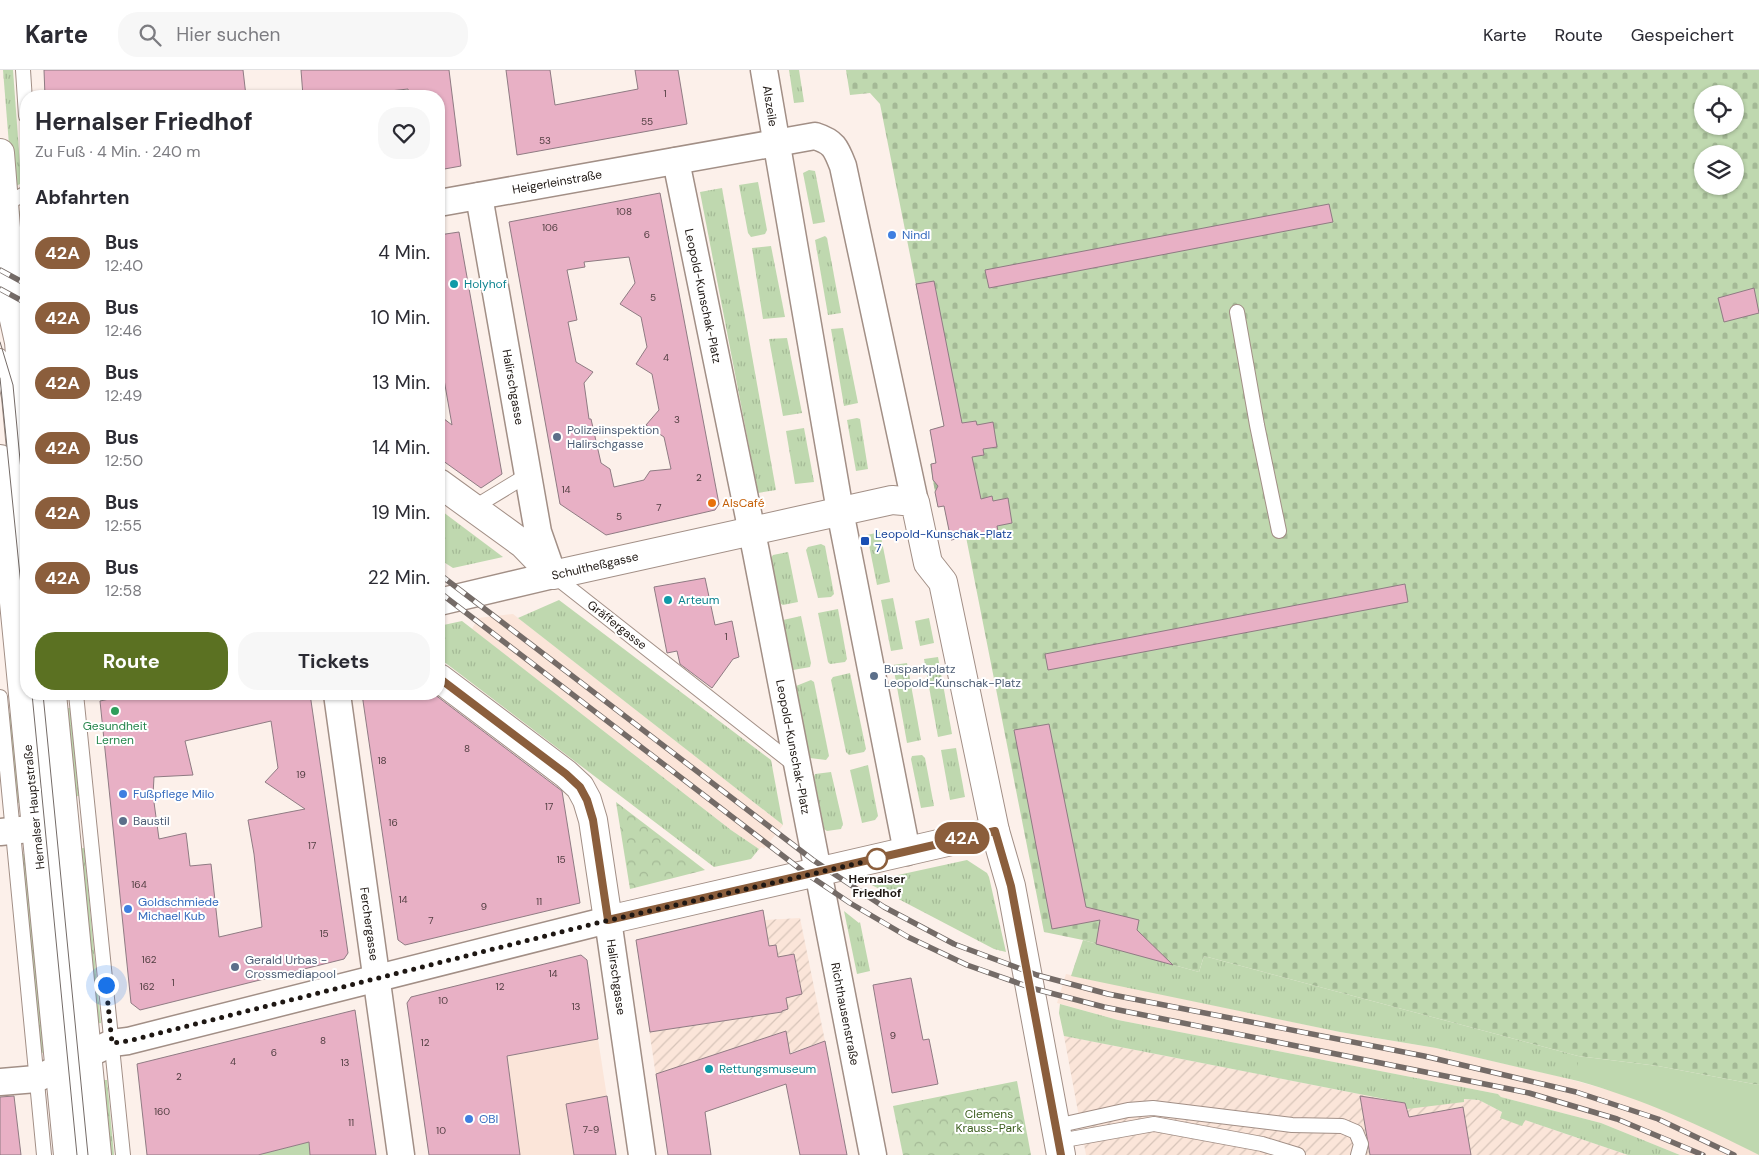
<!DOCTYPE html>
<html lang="de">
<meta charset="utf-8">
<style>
:root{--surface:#fff;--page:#f7f7f7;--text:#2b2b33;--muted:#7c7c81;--line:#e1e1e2;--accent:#5b7122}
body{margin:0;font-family:"DM Sans",sans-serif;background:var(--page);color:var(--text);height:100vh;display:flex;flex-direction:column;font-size:19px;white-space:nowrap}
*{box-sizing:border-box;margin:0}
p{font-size:16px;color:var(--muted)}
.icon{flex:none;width:28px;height:28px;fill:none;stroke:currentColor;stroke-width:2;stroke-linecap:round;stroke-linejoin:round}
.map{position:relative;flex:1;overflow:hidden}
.sheet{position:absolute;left:20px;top:20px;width:425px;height:610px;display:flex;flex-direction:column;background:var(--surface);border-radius:20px;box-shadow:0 1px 4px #0004}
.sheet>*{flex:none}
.badge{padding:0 10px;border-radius:16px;font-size:18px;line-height:32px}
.tools{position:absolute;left:1694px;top:15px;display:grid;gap:10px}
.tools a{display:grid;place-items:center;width:50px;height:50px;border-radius:50%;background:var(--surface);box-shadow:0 1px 4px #0004;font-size:25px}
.you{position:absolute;width:25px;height:25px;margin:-12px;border:4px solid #fff;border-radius:50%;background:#1a73e8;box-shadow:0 0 0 8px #1a73e833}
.map>.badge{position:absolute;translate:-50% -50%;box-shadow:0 0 0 2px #fff}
h2{padding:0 15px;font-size:19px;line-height:45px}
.round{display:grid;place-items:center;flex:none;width:52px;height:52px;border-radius:20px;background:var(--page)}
.headline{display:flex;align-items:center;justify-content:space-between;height:85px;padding:0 15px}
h1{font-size:24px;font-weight:700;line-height:38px}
.button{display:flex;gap:10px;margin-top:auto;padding:10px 15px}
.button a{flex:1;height:58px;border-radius:20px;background:var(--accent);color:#fff;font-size:20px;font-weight:700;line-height:58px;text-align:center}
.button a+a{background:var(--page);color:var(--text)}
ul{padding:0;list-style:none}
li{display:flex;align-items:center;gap:15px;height:65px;padding:0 15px}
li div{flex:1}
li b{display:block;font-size:19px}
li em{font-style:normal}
li .badge{min-width:55px;font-weight:700;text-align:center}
header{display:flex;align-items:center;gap:30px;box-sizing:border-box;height:70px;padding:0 25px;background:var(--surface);border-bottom:1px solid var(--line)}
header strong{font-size:24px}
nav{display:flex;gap:28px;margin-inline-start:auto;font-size:18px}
.search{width:350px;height:45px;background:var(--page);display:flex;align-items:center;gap:12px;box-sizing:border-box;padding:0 18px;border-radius:20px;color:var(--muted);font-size:19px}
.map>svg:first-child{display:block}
.built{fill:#fbe5d9}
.industrial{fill:url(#industrial-furrows)}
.grass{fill:url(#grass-tufts)}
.cemetery{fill:url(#cemetery-stones);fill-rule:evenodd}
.park{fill:url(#park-crowns)}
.garden{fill:#bfd8af}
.building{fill:#e8b0c5;stroke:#8f7b83;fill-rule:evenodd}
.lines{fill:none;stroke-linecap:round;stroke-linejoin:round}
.lane-casing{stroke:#a28f86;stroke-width:16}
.street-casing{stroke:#a28f86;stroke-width:29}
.secondary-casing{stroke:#a28f86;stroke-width:30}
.lane{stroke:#fff;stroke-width:14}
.street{stroke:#fff;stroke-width:26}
.secondary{stroke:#fff;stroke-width:28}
.tram{stroke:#746b67;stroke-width:1}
.rail-casing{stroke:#746b67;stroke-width:5.5}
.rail{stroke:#fff;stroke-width:4;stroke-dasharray:11;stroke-linecap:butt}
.line-casing{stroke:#fff;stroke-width:11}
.line{stroke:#8b5e3c;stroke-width:8}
.walk{stroke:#1e1713;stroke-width:5;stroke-dasharray:0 9}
.shop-dot{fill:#3f7fe0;stroke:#fff;stroke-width:2}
.culture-dot{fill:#0f9aa8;stroke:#fff;stroke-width:2}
.service-dot{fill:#5c6f8a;stroke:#fff;stroke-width:2}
.food-dot{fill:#e8710a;stroke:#fff;stroke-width:2}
.transit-dot{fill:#1a4fb4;stroke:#fff;stroke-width:2}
.leisure-dot{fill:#2e9e5b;stroke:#fff;stroke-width:2}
.stop-dot{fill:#fff;stroke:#8b5e3c;stroke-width:2.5}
.labels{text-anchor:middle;stroke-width:4;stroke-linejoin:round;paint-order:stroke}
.number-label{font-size:10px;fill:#503d40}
.street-label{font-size:12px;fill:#1e1713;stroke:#fff}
.shop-label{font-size:12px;fill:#366cbe;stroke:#fff;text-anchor:start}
.culture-label{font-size:12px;fill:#0d838f;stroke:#fff;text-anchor:start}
.service-label{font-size:12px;fill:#4e5e75;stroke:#fff;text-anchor:start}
.food-label{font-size:12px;fill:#c56008;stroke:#fff;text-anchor:start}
.transit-label{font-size:12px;fill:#164399;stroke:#fff;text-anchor:start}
.leisure-label{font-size:12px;fill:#27864d;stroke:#fff}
.stop-label{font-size:12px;font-weight:bold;fill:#1e1713;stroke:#fff}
.park-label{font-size:12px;fill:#3b5d1d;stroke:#fff}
</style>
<header>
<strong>Karte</strong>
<div class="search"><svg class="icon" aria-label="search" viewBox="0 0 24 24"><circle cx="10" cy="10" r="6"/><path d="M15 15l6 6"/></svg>Hier suchen</div>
<nav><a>Karte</a><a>Route</a><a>Gespeichert</a></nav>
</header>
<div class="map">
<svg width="1759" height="1085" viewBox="0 0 1759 1085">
<defs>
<pattern id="industrial-furrows" width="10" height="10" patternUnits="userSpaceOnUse" patternTransform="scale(1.25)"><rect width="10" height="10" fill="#fbe5d9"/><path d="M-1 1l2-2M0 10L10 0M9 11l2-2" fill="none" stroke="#d7c4b9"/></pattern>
<pattern id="grass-tufts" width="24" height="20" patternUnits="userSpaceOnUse" patternTransform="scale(1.25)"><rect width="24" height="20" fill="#bfd8af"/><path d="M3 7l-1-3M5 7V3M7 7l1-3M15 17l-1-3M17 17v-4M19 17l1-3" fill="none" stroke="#a4b996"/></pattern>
<pattern id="cemetery-stones" width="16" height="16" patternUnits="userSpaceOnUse" patternTransform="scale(1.25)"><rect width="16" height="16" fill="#bfd8af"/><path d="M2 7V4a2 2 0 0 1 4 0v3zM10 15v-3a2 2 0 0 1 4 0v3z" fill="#a4b996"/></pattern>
<pattern id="park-crowns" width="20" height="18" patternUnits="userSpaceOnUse" patternTransform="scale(1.25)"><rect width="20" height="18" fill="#bfd8af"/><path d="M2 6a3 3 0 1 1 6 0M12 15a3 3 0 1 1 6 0" fill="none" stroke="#a4b996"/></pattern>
</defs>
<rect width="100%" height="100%" fill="#fcf0ea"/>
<g class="built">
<polygon points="513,544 783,755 764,779 762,777 759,779 731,760 472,559 478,548"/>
<polygon points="1066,904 1340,962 1436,978 1558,1006 1616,1022 1666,1040 1704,1056 1759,1085 1680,1085 1601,1053 1501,1027 1498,1024 1118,950 1057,933"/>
<polygon points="470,912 483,990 598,969 616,1085 429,1085 407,933 411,927"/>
</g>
<g class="industrial">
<polygon points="763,840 765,850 800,848 825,971 659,1027 636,870"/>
<polygon points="1064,966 1405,1033 1464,1029 1479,1030 1502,1042 1500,1048 1525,1050 1628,1085 1086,1085"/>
</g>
<g class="grass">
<polygon points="3,0 13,0 21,109 20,114 16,116 12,112"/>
<polygon points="789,0 799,0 804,32 794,33"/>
<polygon points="809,100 815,101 825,152 813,154 803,103"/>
<polygon points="758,112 767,160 765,164 751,167 748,163 739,115"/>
<polygon points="722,118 776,420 758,423 700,122"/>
<polygon points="26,133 26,161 15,162 17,144"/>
<polygon points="825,166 827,168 841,243 828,245 815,170"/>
<polygon points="771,176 785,247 763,249 752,178"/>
<polygon points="843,258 858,333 844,336 831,259"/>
<polygon points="787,268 802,343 783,346 769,269"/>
<polygon points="857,348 860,349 868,399 856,401 847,350"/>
<polygon points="804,358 814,412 795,414 786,361"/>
<polygon points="439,439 503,487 453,498 439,489"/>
<polygon points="880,462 890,512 877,515 867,465"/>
<polygon points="821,474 825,476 834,524 831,527 818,528 806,480 808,477"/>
<polygon points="788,482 798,532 783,535 779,533 771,488 773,485"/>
<polygon points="893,528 903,579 891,581 881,530"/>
<polygon points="559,530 771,690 783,755 518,548"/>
<polygon points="838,539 847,589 845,592 830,594 828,592 818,543"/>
<polygon points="801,546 811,593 810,597 793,600 783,550"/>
<polygon points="929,548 934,573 920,576 915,551"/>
<polygon points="462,551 731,760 759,779 751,789 714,797 439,588 439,556"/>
<polygon points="938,587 952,664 938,667 924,589"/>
<polygon points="907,593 921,670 907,673 893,595"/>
<polygon points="850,603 866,679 864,682 849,685 846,682 831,610 833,607"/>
<polygon points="811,610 814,612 829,686 826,690 810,688 796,616"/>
<polygon points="62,638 70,638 79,726 70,727"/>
<polygon points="16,642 26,733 18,733 8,643"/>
<polygon points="956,678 965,727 950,730 941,680"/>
<polygon points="922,685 925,688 934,736 921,738 911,689 912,686"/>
<polygon points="868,695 878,746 875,750 862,753 850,700"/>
<polygon points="831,702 843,754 841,759 827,761 824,759 814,707 815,704"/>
<polygon points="84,778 101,953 92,954 74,779"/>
<polygon points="32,783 51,982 41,983 21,784"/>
<polygon points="967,790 987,803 989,807 1006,882 994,879 866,812"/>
<polygon points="844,841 859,853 860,852 870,901 857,904"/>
<polygon points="1083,870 1199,902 1204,886 1578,986 1578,1011 1436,978 1340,962 1071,906"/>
<polygon points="1060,934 1118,950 1498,1024 1501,1027 1601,1053 1680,1085 1628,1085 1525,1050 1522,1056 1500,1048 1502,1042 1479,1030 1464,1029 1464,1032 1407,1039 1405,1033 1064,966 1059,943"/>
<polygon points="97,1010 107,1010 114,1085 105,1085"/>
</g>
<path class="cemetery" d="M846 0H1759V1015L1658 996 1578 986 1204 886 1199 902 1083 870 1044 862 966 467 951 470 944 436 938 437 937 433 930 394H936L930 360 944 356 880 34 870 23 850 25ZM1702 24H1735V56H1702ZM1702 84H1735V116H1702Z"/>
<g class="park">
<polygon points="616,732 705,800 630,819"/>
<polygon points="1017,1011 1031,1085 903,1085 893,1036"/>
</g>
<g class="garden">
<path d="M1578 986 1658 996 1759 1015V1085C1698 1054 1644 1030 1578 1011Z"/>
<polygon points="309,1072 310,1085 261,1085 261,1084"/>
</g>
<g class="building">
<polygon points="44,0 243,0 246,26 45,26"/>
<polygon points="301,0 449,0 461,96 439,100 439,26 409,26 408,19 344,26 303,26"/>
<polygon points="506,0 550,0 555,35 638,19 635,0 678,0 687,54 517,85"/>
<path d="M660 123 719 434 715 440 606 465 560 434 509 152ZM629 187 635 213 620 234 641 247 647 277 636 294 652 304 659 340 646 355 664 367 671 399 650 401 644 410 614 417 610 399 601 393 591 349H589L584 313 593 302 576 292 568 252 577 250 567 200 585 197 584 192Z"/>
<polygon points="1329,134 1333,152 989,218 985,200"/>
<polygon points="459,162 502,404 481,418 439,388 439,345 452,355 439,281 439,165"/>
<polygon points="934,211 962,353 976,351 977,355 993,352 997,377 983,379 984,385 972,387 981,429 992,426 993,431 1008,428 1012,453 997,456 998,461 951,470 944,436 938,437 935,422 938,416 933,410 931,394 936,393 930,360 944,356 916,214"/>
<polygon points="1754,218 1759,243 1724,252 1718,228"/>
<polygon points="705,508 715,555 732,551 739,587 733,589 712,618 680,594 677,581 667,583 654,517"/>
<polygon points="1405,514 1408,532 1048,600 1045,584"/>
<path d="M132 624H310L348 883 344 889 140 940 131 933 100 631ZM271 651 278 698 265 712 305 739 248 750 254 784 262 857 219 867 211 794 190 796 186 763 159 769 153 725 154 707 193 705 185 671Z"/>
<polygon points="362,624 434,624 562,721 580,833 405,875 398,870"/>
<polygon points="1049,654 1086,837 1139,850 1137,860 1173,895 1096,874 1100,850 1052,859 1014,660"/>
<polygon points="763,840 769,876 776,875 778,887 794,884 802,924 786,928 788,939 782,941 782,942 650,962 636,870"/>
<polygon points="581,885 587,890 598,969 507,986 520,1085 429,1085 407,933 411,927"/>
<polygon points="911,908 923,970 929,969 938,1014 892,1023 873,915"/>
<polygon points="355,940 376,1085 310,1085 309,1072 258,1085 147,1085 137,994"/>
<polygon points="786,961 790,984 825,971 847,1085 800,1085 786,1014 705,1042 711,1085 668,1085 656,1004"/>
<polygon points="14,1026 21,1085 0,1085 0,1027"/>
<polygon points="607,1026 616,1085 574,1085 566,1034"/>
<polygon points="1360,1026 1405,1033 1409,1047 1463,1037 1471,1085 1370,1085"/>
</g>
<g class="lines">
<defs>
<g id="lane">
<polyline points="23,0 26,46"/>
<polyline points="3,132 17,128 26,123"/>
<polyline points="1237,242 1257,355 1279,461"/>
<polyline points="0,286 9,327 26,505"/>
<polyline points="473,438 529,404"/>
<polyline points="553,505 796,696"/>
<polyline points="37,624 83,1085"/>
<polyline points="76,624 123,1085"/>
<polyline points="0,627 44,1085"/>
<polyline points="1056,1056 1128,1040 1153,1038 1292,1055 1342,1056 1356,1062 1361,1074 1358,1085"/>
<polyline points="1059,1071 1154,1054 1262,1074 1298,1085"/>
</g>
<g id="street">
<polyline points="764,0 840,441 907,782"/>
<polyline points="676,91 756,482 873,1085"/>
<path d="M439 133 815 66C834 72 836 78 843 96L915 432"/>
<polyline points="439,532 553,505 538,462 479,126"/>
<polyline points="337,624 401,1085"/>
<polyline points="0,762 59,756"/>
<polyline points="0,1012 36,1009 112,973 128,971 608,850 642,1085"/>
</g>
<g id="secondary">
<polyline points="0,83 13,245 19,272 26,357"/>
<polyline points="0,389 68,1085"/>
<polyline points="439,413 523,474 553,505 892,430 915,432 928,493 943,512 995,761 1011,816 1061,1085"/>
<polyline points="439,608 566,704 580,717 587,730 593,750 608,850 995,761"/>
<polyline points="52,624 97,1085"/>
</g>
</defs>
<use href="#lane" class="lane-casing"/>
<use href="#street" class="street-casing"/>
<use href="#secondary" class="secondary-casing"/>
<use href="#lane" class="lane"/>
<use href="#street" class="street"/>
<use href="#secondary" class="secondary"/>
<g class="tram">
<polyline points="0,272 13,315 26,454"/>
<polyline points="0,308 26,565"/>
<polyline points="32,624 77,1085"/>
<polyline points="43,624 88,1085"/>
</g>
<defs>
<g id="rail">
<polyline points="0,200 26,214"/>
<polyline points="0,219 26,233"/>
<polyline points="439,504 813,790 884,837 954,874 1037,905 1108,924 1424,986 1576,1022 1658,1049 1734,1085"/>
<polyline points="439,522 804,802 850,833 908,867 967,895 1035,919 1104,937 1529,1023 1617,1049 1703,1085"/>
</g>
</defs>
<use href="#rail" class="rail-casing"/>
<use href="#rail" class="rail"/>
</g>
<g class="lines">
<defs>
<polyline id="line" points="439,608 566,704 580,717 587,730 593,750 608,850 995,761 1011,816 1061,1085"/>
</defs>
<use href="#line" class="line-casing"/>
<use href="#line" class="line"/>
<polyline class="walk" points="106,915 112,973 128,971 597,853 877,789"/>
</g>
<g class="shop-dot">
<circle cx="892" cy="165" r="5"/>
<circle cx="123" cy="724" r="5"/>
<circle cx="128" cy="839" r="5"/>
<circle cx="469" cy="1049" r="5"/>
</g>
<g class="culture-dot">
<circle cx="454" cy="214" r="5"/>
<circle cx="668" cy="530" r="5"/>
<circle cx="709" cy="999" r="5"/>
</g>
<g class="service-dot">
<circle cx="557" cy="367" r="5"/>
<circle cx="874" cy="606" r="5"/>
<circle cx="123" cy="751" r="5"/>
<circle cx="235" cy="897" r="5"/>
</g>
<circle class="food-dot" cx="712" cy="433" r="5"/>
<rect class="transit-dot" x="860" y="466" width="10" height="10" rx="2.5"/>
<circle class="leisure-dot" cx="115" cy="641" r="5"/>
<circle class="stop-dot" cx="877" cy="789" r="10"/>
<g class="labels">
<g class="number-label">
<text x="665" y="27">1</text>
<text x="647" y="55">55</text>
<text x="545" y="74">53</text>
<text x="624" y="145">108</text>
<text x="550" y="161">106</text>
<text x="647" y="168">6</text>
<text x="653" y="231">5</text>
<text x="666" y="291">4</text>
<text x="677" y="353">3</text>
<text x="699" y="411">2</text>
<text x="566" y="423">14</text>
<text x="659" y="441">7</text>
<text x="619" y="450">5</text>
<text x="726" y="570">1</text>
<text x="467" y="682">8</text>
<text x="382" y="694">18</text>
<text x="301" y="708">19</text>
<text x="549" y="740">17</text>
<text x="393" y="756">16</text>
<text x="312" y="779">17</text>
<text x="561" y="793">15</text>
<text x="139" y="818">164</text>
<text x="403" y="833">14</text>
<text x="539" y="835">11</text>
<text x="484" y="840">9</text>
<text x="431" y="854">7</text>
<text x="324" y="867">15</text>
<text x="149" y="893">162</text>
<text x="553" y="907">14</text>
<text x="173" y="916">1</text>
<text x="147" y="920">162</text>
<text x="500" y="920">12</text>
<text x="443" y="934">10</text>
<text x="576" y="940">13</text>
<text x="893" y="969">9</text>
<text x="323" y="974">8</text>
<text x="425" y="976">12</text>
<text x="274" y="986">6</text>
<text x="233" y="995">4</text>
<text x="345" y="996">13</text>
<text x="179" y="1010">2</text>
<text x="162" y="1045">160</text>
<text x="351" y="1056">11</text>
<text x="591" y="1063">7-9</text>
<text x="441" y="1064">10</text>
</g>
<g class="street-label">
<text transform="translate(770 36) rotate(81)" y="4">Alszeile</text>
<text transform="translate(557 112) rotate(-10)" y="4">Heigerleinstraße</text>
<text transform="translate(703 226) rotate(78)" y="4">Leopold-Kunschak-Platz</text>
<text transform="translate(513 317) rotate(80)" y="4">Halirschgasse</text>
<text transform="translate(595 496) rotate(-13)" y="4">Schultheßgasse</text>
<text transform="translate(617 555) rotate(38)" y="4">Gräffergasse</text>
<text transform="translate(793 677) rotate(79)" y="4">Leopold-Kunschak-Platz</text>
<text transform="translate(34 737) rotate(-96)" y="4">Hernalser Hauptstraße</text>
<text transform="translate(369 854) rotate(82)" y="4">Ferchergasse</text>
<text transform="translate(616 907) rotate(82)" y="4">Halirschgasse</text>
<text transform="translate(845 944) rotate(79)" y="4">Richthausenstraße</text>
</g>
<g class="shop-label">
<text x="902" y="169">Nindl</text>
<text x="133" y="728">Fußpflege Milo</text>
<text x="138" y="836">Goldschmiede<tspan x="138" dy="14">Michael Kub</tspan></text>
<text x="479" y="1053">OBI</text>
</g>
<g class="culture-label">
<text x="464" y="218">Holyhof</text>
<text x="678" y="534">Arteum</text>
<text x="719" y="1003">Rettungsmuseum</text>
</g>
<g class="service-label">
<text x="567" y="364">Polizeiinspektion<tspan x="567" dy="14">Halirschgasse</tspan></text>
<text x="884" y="603">Busparkplatz<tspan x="884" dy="14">Leopold-Kunschak-Platz</tspan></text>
<text x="133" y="755">Baustil</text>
<text x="245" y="894">Gerald Urbas -<tspan x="245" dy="14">Crossmediapool</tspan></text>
</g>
<g class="food-label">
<text x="722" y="437">AlsCafé</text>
</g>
<g class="transit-label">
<text x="875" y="468">Leopold-Kunschak-Platz<tspan x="875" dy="14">7</tspan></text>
</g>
<g class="leisure-label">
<text x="115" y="660">Gesundheit<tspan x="115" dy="14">Lernen</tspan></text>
</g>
<g class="stop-label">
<text x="877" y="813">Hernalser<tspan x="877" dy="14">Friedhof</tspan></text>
</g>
<g class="park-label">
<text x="989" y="1048">Clemens<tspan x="989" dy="14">Krauss-Park</tspan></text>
</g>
</g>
</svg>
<div class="tools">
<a><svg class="icon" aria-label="locate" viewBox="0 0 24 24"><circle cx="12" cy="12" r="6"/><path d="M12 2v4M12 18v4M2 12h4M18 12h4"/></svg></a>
<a><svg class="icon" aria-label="layers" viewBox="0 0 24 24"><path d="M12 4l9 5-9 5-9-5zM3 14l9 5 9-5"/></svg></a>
</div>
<div class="you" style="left:106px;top:915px"></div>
<b class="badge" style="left:962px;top:768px;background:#8b5e3c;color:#fff">42A</b>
<section class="sheet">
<div class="headline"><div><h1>Hernalser Friedhof</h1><p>Zu Fuß · 4 Min. · 240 m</p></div><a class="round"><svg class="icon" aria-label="heart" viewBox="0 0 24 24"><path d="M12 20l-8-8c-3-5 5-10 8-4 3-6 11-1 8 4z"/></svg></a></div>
<h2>Abfahrten</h2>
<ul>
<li><span class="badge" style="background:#8b5e3c;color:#fff">42A</span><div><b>Bus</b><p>12:40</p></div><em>4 Min.</em></li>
<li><span class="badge" style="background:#8b5e3c;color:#fff">42A</span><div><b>Bus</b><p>12:46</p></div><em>10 Min.</em></li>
<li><span class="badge" style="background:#8b5e3c;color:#fff">42A</span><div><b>Bus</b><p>12:49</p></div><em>13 Min.</em></li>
<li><span class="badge" style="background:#8b5e3c;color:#fff">42A</span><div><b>Bus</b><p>12:50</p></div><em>14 Min.</em></li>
<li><span class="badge" style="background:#8b5e3c;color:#fff">42A</span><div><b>Bus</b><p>12:55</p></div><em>19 Min.</em></li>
<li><span class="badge" style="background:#8b5e3c;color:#fff">42A</span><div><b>Bus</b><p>12:58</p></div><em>22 Min.</em></li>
</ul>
<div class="button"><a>Route</a><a>Tickets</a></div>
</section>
</div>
